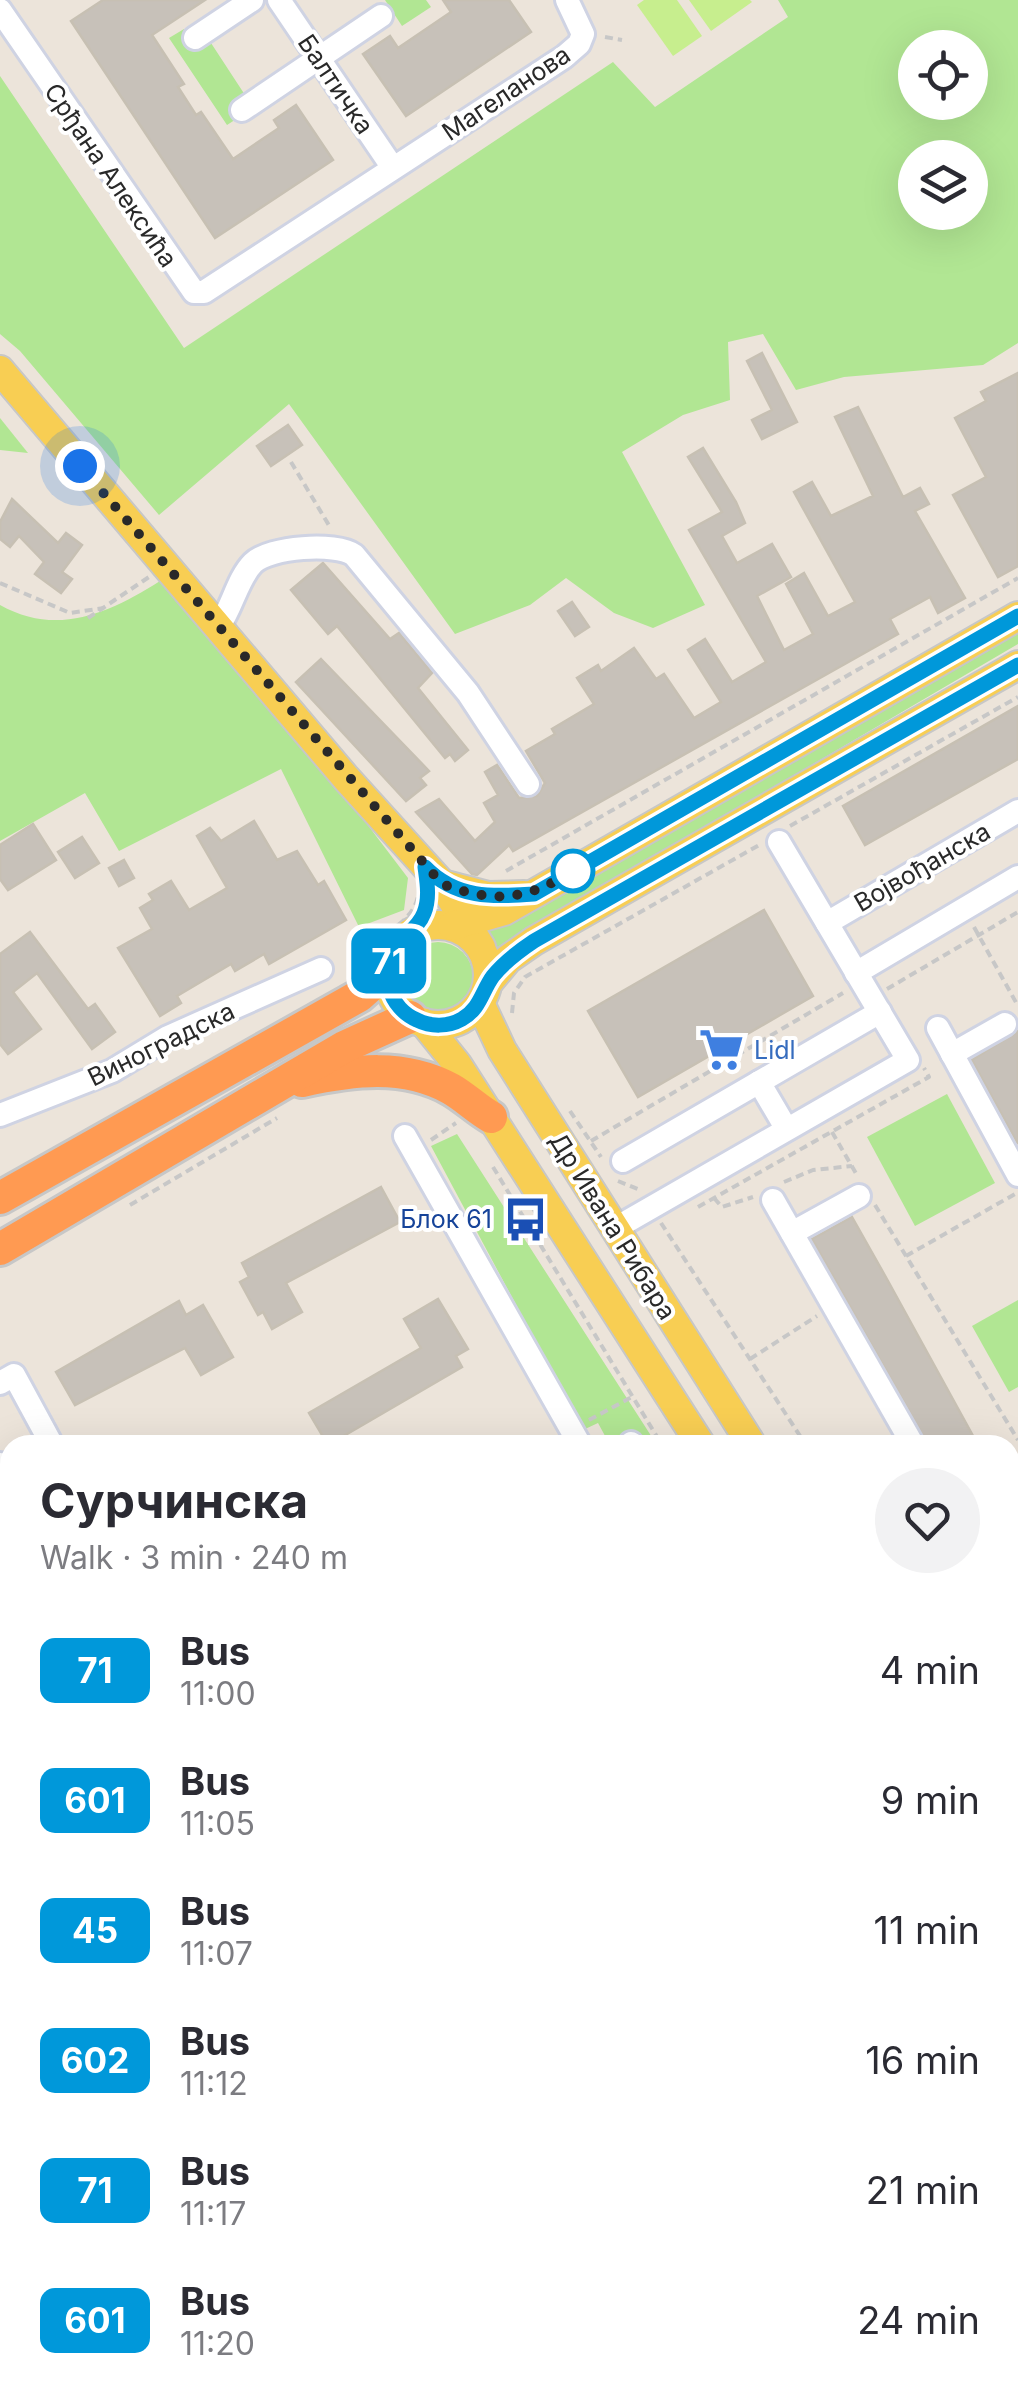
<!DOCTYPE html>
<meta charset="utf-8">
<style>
:root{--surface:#fff;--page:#f2f2f3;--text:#2b2b33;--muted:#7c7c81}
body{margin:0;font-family:Inter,sans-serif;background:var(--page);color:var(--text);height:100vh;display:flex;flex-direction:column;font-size:38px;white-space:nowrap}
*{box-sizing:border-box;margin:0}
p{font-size:32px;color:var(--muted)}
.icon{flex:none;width:55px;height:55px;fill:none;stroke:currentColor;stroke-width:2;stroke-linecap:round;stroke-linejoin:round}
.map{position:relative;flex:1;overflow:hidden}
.details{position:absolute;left:0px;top:1435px;width:1020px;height:972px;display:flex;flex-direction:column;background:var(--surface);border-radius:30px 30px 0 0;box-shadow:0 10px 40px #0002}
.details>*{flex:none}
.badge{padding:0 20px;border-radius:15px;font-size:35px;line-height:65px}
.tools{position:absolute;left:898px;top:30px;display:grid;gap:20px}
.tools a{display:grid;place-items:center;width:90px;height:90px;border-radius:50%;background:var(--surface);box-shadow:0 10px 40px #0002;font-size:50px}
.you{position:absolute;width:50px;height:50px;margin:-25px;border:8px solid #fff;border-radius:50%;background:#1a73e8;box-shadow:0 0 0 15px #1a73e833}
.map>.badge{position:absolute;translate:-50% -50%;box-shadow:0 0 0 5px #fff}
.round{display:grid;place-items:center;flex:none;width:105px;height:105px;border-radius:52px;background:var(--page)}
.overview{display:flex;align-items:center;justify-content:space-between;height:170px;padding:0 40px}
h1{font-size:48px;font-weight:700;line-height:75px}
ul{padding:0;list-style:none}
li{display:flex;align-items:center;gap:30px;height:130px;padding:0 40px}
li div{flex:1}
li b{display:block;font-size:38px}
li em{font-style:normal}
li .badge{min-width:110px;font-weight:700;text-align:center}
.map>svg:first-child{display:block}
.green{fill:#b1e693;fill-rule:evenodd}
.pitch{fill:#c7ee8e}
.building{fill:#c7c1b9;stroke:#c7c0b3;stroke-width:2.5}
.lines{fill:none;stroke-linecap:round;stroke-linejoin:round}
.minor-casing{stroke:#cfd3e3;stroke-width:28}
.major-casing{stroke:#c7c7c7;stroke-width:32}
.highway-casing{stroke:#c7c7c7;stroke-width:38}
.path{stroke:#c7c7c7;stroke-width:4;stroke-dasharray:8 5;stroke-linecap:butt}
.minor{stroke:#fff;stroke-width:22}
.major{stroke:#f8ce53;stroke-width:28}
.highway{stroke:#ff9a52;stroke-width:32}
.line-casing{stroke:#fff;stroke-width:22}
.line{stroke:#0098da;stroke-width:15}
.walk{stroke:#292929;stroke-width:10;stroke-dasharray:0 18}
.stop-dot{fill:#fff;stroke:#0098da;stroke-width:5}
.labels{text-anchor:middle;stroke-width:8;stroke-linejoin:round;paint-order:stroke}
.street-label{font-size:25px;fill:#292929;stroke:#fff}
.shop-label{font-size:25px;fill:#366cbe;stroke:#fff;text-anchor:start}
.transit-label{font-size:25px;fill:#164399;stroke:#fff;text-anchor:end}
</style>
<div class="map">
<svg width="1018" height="2407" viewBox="0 0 1018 2407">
<rect width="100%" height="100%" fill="#ece4da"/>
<g class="green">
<polygon points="385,0 426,0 431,7 402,26"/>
<path d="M778 0H1018V343L983 365 844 377 796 390 763 334 728 342 730 400 683 415 622 452 705 605 653 628 614 613 566 578 530 605 455 634 289 404 159 515 20 351 0 334V76L184 348 613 62 655 107 788 17ZM915 48H970V102H915ZM915 158H970V212H915Z"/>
<polygon points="184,29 199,50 211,43 245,95 236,101 244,114 227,125 169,38"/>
<polygon points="0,418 28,453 0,450"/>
<path d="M160 581 310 749 408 878 404 910 359 927 281 769 119 851 85 793 0 841V605C57 637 110 613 160 581Z"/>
<polygon points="1018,632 1018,644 496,950 484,930 510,923"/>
<circle cx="438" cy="977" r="35"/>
<polygon points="947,1094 995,1183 915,1226 867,1137"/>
<polygon points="457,1134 657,1445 610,1445 598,1423 583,1430 431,1146"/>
<polygon points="1018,1300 1018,1387 1009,1392 972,1326"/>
<path d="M1010 1992C1018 2011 1018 2043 1010 2062Z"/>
<polygon points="624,2398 843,2398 826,2407 629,2407"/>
</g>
<g class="pitch">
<polygon points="644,0 677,0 702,36 673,56 637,5"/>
<polygon points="689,0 750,0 752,2 711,31"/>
</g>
<g class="building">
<polygon points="103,0 205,0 152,35 184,84 178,87 196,115 201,112 233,159 279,128 274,120 296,105 333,160 215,238 71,21"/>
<polygon points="443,0 509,0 531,32 406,116 363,54 390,36 398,48 451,12"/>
<polygon points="762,353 797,422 762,439 752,420 772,410 747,361"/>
<polygon points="1018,373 1018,566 998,577 953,495 986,477 955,418 986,401 981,392"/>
<polygon points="858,407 903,497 920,488 929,504 915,511 965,598 938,613 930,597 890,619 898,634 513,851 509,845 477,875 472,874 416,812 439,799 475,841 495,822 484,803 498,795 485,772 497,765 519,798 537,796 545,783 526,751 555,734 552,729 594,704 577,678 598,665 601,671 634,648 656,679 664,674 694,718 721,702 688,650 705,639 732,682 766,662 689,530 722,512 688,457 703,448 736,502 745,523 722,536 737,563 772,544 791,577 757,596 784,650 813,634 786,584 804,573 828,616 855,602 794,492 812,482 831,516 873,496 835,417"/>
<polygon points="288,425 302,445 271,466 257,446"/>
<polygon points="12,499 58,543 66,533 82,545 62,572 72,579 61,593 35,574 44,562 19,536 10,547 0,539 0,522"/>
<polygon points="323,563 390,639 399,633 432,673 418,688 468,750 455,761 450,754 445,758 337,626 328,634 291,590"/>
<polygon points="572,602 589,627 575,636 558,611"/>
<polygon points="321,659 429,771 420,778 426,785 406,801 296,682"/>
<polygon points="1018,706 1018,759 865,845 843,806"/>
<polygon points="254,821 277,860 297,851 318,885 324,881 346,920 269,964 264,954 235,971 231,964 177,996 181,1003 160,1016 118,948 152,929 140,908 153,900 149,894 171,881 189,910 227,888 197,836 210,828 221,841"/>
<polygon points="33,824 56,860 8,890 0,879 0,845"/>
<polygon points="82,837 99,863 75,878 58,852"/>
<polygon points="124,860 134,878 119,886 109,868"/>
<polygon points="764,910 813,996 638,1097 588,1011"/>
<polygon points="30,932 88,1009 95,1004 115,1032 92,1049 37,973 13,992 41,1029 8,1054 0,1044 0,954"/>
<polygon points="1018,1031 1018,1144 972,1060"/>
<polygon points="381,1187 400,1222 286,1283 302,1312 272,1329 263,1312 258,1315 240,1282 249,1277 242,1263"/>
<polygon points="852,1217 888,1281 978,1445 928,1445 812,1239"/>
<polygon points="438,1299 468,1349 456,1356 462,1367 328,1445 309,1413 421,1348 404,1319"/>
<polygon points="179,1301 186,1315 203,1305 233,1357 201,1375 185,1348 75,1405 56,1372"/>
</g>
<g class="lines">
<defs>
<g id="minor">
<polyline points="279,0 393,168"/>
<polyline points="0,10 194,292 204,292 564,57 579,44 583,34 567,0"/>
<polyline points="195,38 252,0"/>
<polyline points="242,110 381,16"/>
<path d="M218 627C232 609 237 579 253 563 269 547 336 542 354 555L468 693 528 784"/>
<polyline points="827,923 1018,811"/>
<polyline points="856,973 1018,877"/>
<polyline points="938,1028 1018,1175"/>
<polyline points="952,1054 1005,1024"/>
<polyline points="759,1082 786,1128"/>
<polyline points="0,1115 112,1071 168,1037 321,969"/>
<polyline points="405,1136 580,1445"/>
<polyline points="623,1161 880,1012"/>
<polyline points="773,1200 913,1445"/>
<polyline points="614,1229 908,1060 779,842"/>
<polyline points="792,1233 859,1196"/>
<polyline points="0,1383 14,1375 52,1445"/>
<polyline points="631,1443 632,1445"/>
<polyline points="0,1464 10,1482"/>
<polyline points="0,1610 10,1627"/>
<polyline points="1010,1614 1018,1628"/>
<polyline points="0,1976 10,1971"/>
<polyline points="0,2083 10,2101"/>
<polyline points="1010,2127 1018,2125"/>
<polyline points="1010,2216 1018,2229"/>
<polyline points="0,2344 10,2362"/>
<polyline points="29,2398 35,2407"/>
<polyline points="175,2398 180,2407"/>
<polyline points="326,2398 331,2407"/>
<polyline points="522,2398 528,2407"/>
<polyline points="586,2398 592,2407"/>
<polyline points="227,2407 244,2398"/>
<polyline points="858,2407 874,2398"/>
</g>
<g id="major">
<polyline points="0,370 346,778 442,884 481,947"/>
<polyline points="442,884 488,896 524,895"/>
<circle cx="438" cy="975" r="50"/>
<polyline points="452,926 504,911 1018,616"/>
<polyline points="488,983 508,959 534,941 1018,665"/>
<polyline points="480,1003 502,1050 752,1445"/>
<polyline points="424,1023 457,1064 701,1445"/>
<polyline points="1010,1845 1018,1857"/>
<polyline points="1010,1921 1018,1933"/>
<polyline points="1010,2099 1018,2089"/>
</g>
<g id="highway">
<path d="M302 1081C353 1070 404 1063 451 1089 465 1097 477 1109 491 1117"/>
<polyline points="0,1198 359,996 388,970"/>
<polyline points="0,1249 344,1047 410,1017"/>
</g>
</defs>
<use href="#minor" class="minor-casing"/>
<use href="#major" class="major-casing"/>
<use href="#highway" class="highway-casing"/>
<g class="path">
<polyline points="605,37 622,40"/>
<polyline points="291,462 330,527"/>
<polyline points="0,583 70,613 104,608"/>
<polyline points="88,618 149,577"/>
<polyline points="790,826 1018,697"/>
<polyline points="506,871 1018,578"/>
<polyline points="974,927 1018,1006"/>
<path d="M382 945C393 926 415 917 418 895"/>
<polyline points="887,989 1018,912"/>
<polyline points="512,1013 514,993 525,977 761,844"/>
<polyline points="570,1111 601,1157"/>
<polyline points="832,1132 857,1175"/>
<polyline points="431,1140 456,1123"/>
<polyline points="591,1141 843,993"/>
<polyline points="493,1167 662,1445"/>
<polyline points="618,1181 640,1190"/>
<polyline points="784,1182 813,1170 852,1166"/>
<polyline points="714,1198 722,1207 753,1197"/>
<polyline points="130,1205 277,1118"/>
<polyline points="875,1205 1018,1440"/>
<polyline points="698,1207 929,1077 924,1068"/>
<polyline points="661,1223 806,1445"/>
<polyline points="906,1256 1015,1194"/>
<polyline points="750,1359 817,1316"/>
<polyline points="589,1420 632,1397"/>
<polyline points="5,1501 10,1510"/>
<polyline points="0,1522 10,1512"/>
<polyline points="0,1574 10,1591"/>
<polyline points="1010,1755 1018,1768"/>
<polyline points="0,1831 10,1849"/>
<polyline points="0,1916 10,1911"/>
<polyline points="1010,1985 1018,1997"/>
<polyline points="0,2006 10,2000"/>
<polyline points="0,2276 10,2294"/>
<polyline points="66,2398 72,2407"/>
<polyline points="295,2398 300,2407"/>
<polyline points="426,2398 429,2407"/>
<polyline points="464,2398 465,2398"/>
<polyline points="617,2398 622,2407"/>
</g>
<use href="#minor" class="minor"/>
<use href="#major" class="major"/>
<use href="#highway" class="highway"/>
</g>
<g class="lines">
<defs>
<path id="line" d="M1018 616 534 894C492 897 456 899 425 867 427 882 430 898 424 913 418 929 404 934 395 948 379 973 389 1008 417 1020 431 1027 448 1027 462 1019 480 1009 482 991 493 976 505 961 519 951 534 941L1018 665"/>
</defs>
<use href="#line" class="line-casing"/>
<use href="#line" class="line"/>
<path class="walk" d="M80 466 442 884C494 904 527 900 573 871"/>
</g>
<defs>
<symbol id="supermarket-bare" viewBox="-9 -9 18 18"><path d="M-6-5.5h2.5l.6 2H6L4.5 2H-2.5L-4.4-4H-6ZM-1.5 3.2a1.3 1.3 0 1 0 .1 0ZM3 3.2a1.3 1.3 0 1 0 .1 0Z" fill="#3f7fe0" stroke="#fff" stroke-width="2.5" paint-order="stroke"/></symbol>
<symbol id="bus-bare" viewBox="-9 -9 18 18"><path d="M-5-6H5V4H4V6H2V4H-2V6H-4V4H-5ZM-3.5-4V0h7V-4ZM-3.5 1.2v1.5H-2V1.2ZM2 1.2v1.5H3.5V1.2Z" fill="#1a4fb4" stroke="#fff" stroke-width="2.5" paint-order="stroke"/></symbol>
</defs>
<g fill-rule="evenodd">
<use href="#supermarket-bare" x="690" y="1018" width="63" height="63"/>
<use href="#bus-bare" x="494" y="1188" width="63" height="63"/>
</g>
<circle class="stop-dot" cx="573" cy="871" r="20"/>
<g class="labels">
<g class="street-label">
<text transform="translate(336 84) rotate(56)" y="9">Балтичка</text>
<text transform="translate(506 93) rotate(-34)" y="9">Магеланова</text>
<text transform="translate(111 175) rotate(56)" y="9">Срђана Алексића</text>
<text transform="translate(922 867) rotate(-30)" y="9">Војвођанска</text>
<text transform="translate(161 1044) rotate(-26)" y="9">Виноградска</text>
<text transform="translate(613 1226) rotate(58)" y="9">Др Ивана Рибара</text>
</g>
<g class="shop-label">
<text x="754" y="1059">Lidl</text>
</g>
<g class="transit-label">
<text x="492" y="1228">Блок 61</text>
</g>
</g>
</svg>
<div class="tools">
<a><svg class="icon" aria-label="locate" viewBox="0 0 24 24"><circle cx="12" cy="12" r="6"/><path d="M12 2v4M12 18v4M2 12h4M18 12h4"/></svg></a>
<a><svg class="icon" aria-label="layers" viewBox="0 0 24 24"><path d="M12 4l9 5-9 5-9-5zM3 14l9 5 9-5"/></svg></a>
</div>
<div class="you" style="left:80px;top:466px"></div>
<b class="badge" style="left:389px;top:961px;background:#0098da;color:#fff">71</b>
<section class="details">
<div class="overview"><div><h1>Сурчинска</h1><p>Walk · 3 min · 240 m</p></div><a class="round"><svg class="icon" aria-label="heart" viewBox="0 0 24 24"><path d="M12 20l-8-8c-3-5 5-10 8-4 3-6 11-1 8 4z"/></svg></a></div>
<ul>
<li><span class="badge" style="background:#0098da;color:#fff">71</span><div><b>Bus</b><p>11:00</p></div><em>4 min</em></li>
<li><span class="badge" style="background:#0098da;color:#fff">601</span><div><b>Bus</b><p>11:05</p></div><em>9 min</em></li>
<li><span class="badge" style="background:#0098da;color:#fff">45</span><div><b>Bus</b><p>11:07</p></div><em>11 min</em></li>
<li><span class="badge" style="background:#0098da;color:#fff">602</span><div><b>Bus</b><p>11:12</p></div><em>16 min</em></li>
<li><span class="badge" style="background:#0098da;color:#fff">71</span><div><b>Bus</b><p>11:17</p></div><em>21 min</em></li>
<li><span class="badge" style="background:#0098da;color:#fff">601</span><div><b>Bus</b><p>11:20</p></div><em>24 min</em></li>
</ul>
</section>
</div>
